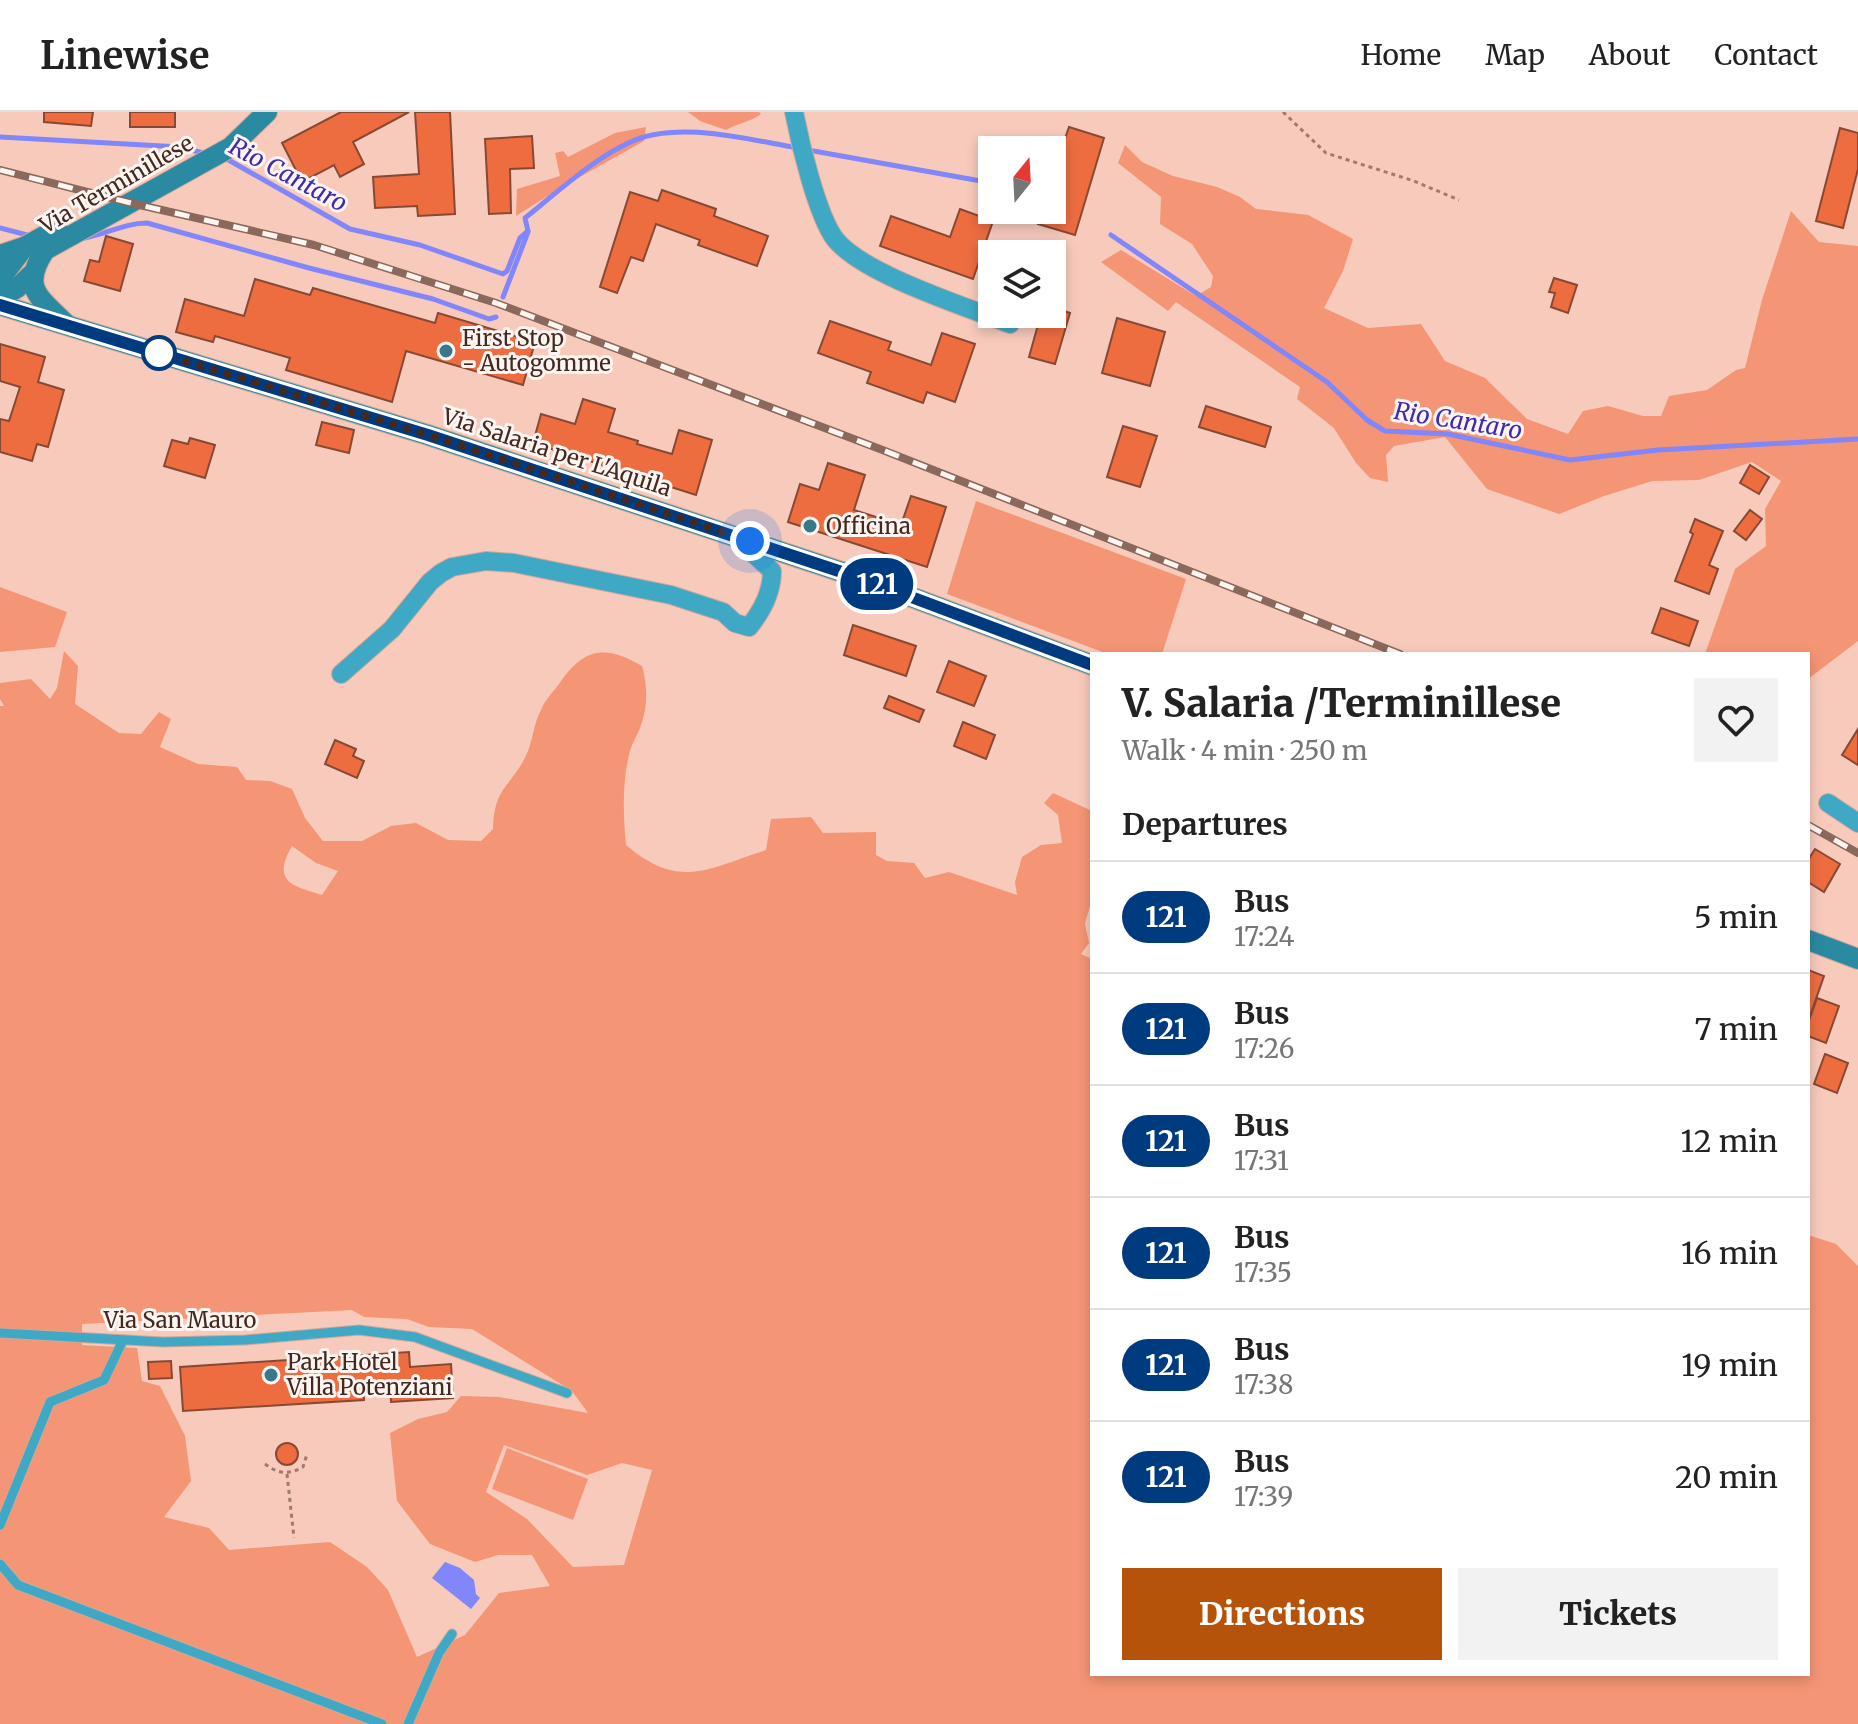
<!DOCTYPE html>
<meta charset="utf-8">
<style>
:root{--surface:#fff;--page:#f2f2f2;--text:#222;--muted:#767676;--line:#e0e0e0;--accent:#b45309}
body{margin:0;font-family:Merriweather,serif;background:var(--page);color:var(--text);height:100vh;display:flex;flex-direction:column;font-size:30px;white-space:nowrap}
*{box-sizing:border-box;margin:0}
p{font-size:26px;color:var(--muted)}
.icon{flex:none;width:44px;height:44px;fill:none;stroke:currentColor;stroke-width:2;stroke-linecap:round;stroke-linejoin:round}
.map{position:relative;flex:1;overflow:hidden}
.sheet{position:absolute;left:1090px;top:540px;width:720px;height:1024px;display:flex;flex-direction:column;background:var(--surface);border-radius:0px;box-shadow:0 4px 12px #0003}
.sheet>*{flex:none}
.badge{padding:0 16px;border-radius:26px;font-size:28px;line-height:52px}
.needle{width:52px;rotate:18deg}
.fabs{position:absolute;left:978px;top:24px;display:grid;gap:16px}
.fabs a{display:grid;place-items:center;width:88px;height:88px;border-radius:0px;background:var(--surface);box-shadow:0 4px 12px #0003;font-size:40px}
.you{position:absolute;width:40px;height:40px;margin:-20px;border:6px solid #fff;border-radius:50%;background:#1a73e8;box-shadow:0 0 0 12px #1a73e833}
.map>.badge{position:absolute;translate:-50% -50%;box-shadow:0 0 0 4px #fff}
h2{padding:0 32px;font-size:30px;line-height:72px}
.round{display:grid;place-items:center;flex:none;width:84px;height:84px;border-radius:0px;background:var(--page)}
.summary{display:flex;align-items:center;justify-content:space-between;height:136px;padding:0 32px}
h1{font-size:38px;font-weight:800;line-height:60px}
.button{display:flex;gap:16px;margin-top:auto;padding:16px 32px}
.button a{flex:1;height:92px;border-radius:0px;background:var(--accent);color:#fff;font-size:32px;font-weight:800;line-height:92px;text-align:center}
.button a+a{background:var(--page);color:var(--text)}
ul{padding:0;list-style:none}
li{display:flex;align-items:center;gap:24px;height:112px;padding:0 32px;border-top:2px solid var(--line)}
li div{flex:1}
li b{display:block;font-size:30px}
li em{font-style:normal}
li .badge{min-width:88px;font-weight:700;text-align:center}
header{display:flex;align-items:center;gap:48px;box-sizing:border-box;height:112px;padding:0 40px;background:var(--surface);border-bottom:2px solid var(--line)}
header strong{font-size:38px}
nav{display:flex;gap:44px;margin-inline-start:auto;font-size:28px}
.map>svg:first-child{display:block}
.green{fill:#f49575;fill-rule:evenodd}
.water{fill:#8186fa}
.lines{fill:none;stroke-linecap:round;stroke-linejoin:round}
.stream{stroke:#8186fa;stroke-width:5}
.building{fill:#ed6d41;stroke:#884934;stroke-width:2}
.lane-casing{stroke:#d0a799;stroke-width:11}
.street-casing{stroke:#d0a799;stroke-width:20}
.secondary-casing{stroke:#d0a799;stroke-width:22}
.path{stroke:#9f7a6e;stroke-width:3;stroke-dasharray:4 4;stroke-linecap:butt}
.lane{stroke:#3fa9c5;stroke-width:9}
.street{stroke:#3fa9c5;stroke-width:18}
.secondary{stroke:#2a8aa2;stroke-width:20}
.rail-casing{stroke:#8a685c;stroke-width:8}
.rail{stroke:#fcf5f2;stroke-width:5;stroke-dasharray:15;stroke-linecap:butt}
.line-casing{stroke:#fff;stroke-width:18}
.line{stroke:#003b80;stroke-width:12}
.walk{stroke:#45291f;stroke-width:8;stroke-dasharray:0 14.4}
.poi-dot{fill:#37788b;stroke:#fcf5f2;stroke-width:3}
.stop-dot{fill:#fff;stroke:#003b80;stroke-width:4}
.labels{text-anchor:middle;stroke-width:6;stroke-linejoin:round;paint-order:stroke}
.street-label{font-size:22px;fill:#45291f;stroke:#fcf5f2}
.poi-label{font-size:22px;fill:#45291f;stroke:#fcf5f2;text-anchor:start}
.water-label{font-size:24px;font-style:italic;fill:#3d2cb2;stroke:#fcf5f2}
</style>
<header>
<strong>Linewise</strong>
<nav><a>Home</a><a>Map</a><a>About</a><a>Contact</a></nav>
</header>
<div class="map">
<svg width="1858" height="1612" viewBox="0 0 1858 1612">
<rect width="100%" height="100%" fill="#f7cabc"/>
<g class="green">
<path d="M688 0H759L761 2C750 10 738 11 726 18L700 9Z"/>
<polygon points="646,15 644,29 562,75 516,104 517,77 560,64 555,41 563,39 568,45 615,21"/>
<polygon points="1125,33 1142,50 1173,64 1217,75 1240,85 1256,97 1308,103 1353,127 1343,159 1324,196 1368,216 1421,212 1445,249 1485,266 1527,307 1568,322 1583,299 1608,294 1643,304 1661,304 1669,284 1707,278 1736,258 1745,256 1762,188 1791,99 1819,130 1858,134 1858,529 1808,567 1808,542 1705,542 1735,457 1766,434 1765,397 1781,369 1752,350 1699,368 1652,369 1604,384 1559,402 1487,377 1445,325 1394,334 1386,343 1388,370 1370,366 1356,351 1334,316 1297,287 1300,275 1176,190 1168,199 1101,150 1121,138 1196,184 1211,175 1213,164 1192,132 1160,112 1161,85 1118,51"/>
<polygon points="976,389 1186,467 1162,542 1108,542 947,482"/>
<polygon points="0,475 67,500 55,535 0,540"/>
<path d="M64 539 78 554 75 592 119 621 141 622 159 600 171 607 160 635 198 652 237 655 246 668 270 669 292 677 305 706 323 729H362L391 714 416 711 448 728 481 729 493 717C494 672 513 675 528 639 533 626 534 611 541 598 545 588 553 580 559 572 583 536 605 532 642 554 648 576 648 594 640 616 637 624 632 631 630 639 622 668 623 703 626 733 680 779 708 756 766 738L771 707 811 705 823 721 876 720V743L887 749 914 751 925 766 949 760 1017 783 1015 770 1022 745 1041 733 1062 731 1058 703 1044 691 1053 681 1092 699V786L1085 812 1089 831 1081 842 1092 847V1562H1808V1123L1836 1132 1858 1154V1612H0V594H4L0 587V571L31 567 50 587 57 576ZM292 734 316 751 338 759 322 783C293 774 271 770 292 734ZM352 1198 364 1205 407 1207 429 1215 472 1217 572 1279 588 1301 499 1285 461 1284 447 1300 418 1307 390 1321 397 1389 430 1432 475 1450 498 1443H532L550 1474 499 1481 465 1523 417 1545 388 1478 367 1455 330 1430 229 1438 209 1416 164 1405 191 1369 185 1324 160 1274 142 1269 137 1236 82 1233V1212ZM504 1333 587 1363 622 1351 652 1358 624 1453 573 1455 527 1407 486 1380Z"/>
<polygon points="507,1336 588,1367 573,1408 492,1377"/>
</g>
<polygon class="water" points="445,1450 460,1456 474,1468 476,1482 480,1486 471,1497 432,1466"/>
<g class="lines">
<g class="stream">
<polyline points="0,25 180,35 207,42"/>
<polyline points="808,38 992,71"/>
<path d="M225 46 350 117 420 133 503 162 507 159 520 126 528 119 525 106C559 79 610 31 652 23 700 14 751 28 798 36"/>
<polyline points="0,116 31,124"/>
<polyline points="1111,123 1327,270 1367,308 1385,319 1448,322 1570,348 1658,338 1858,327"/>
<path d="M85 126C106 122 125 111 147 111L309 156 433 187 489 207 496 205"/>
<polyline points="503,185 528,120"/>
</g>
</g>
<g class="building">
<polygon points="44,0 93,0 91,14 44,10"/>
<rect x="130" y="0" width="45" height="15"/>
<polygon points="341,0 409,0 353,30 364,52 340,65 334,53 302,70 282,31"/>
<polygon points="415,0 450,0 455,102 418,104 417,94 375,96 373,65 419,62"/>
<polygon points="1069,15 1104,26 1075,123 1038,112 1042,98 1052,98 1052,64"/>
<polygon points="1840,16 1858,21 1858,57 1843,116 1816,109"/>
<polygon points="532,24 534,56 510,57 511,101 489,102 485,27"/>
<polygon points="662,78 716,97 714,104 768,124 757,154 698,133 700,128 656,112 643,149 631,145 617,181 600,175 630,80 658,89"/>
<polygon points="960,97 993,109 973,167 880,134 891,104 950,125"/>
<polygon points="106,124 133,132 120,179 84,169 90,148 99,150"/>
<polygon points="1554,166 1577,173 1568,201 1551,195 1555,181 1549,180"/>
<polygon points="255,167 310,183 313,176 435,211 438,201 535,230 523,273 406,239 392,290 286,258 290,246 215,224 213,230 176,220 185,187 244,204"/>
<polygon points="1052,195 1070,201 1055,252 1029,245 1041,202 1052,202"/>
<polygon points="1117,206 1165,220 1150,274 1102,261"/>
<polygon points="830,209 891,230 888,238 931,253 942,221 975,232 955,290 927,280 923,291 867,271 871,260 818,241"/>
<polygon points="0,232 45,245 38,270 64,278 48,335 37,332 32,349 0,340 0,307 9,309 20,275 0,269"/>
<polygon points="583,287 615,297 608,320 638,329 637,332 672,342 679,318 712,328 696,383 533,331 541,302 575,312"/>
<polygon points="1206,294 1271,315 1265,335 1199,315"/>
<polygon points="322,310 354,318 349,341 316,333"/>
<polygon points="1123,314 1157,324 1140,375 1107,365"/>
<polygon points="190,326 215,333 205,366 164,354 172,328 188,332"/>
<polygon points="828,351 865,363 854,398 901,413 911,384 946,395 927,455 788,410 800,372 819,378"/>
<polygon points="1750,353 1769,365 1759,382 1740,371"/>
<polygon points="1750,398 1762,407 1746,428 1734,419"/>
<polygon points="1695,407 1723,419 1709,453 1718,457 1709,482 1675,469 1693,422 1690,420"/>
<polygon points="1661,496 1698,509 1689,534 1652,521"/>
<polygon points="853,513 916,534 906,564 844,543"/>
<polygon points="949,549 986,564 974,594 937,580"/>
<polygon points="889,584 924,598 919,610 884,596"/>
<polygon points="963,610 995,623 986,647 954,634"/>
<polygon points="1858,617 1858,653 1842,643"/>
<polygon points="335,628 356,637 353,644 364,649 357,666 325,652"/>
<polygon points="1815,737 1840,752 1824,780 1808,770 1808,748"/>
<polygon points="1808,858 1824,864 1810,904 1808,904"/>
<polygon points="1817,886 1839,894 1826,931 1808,924 1808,911"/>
<polygon points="1825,942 1848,951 1837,981 1814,972"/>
<polygon points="409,1240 410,1255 451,1252 453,1286 391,1290 390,1270 363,1272 364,1288 183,1299 180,1255"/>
<polygon points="171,1249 172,1266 149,1267 148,1250"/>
<circle cx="287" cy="1342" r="11"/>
</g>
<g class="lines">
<defs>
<g id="lane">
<polyline points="0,1221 163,1230 245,1228 359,1218 415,1225 567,1281"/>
<polyline points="0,1413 50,1290 104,1268 123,1228"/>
<polyline points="0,1452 18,1473 382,1612"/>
<polyline points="408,1612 439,1541 452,1522"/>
</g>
<g id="street">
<path d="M794 0C800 31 817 103 835 127 862 162 967 195 1010 212"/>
<path d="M341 562 392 517 430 470 441 461 452 455 486 449 514 451 671 483 723 500 735 511 749 515C762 499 772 480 772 459L755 443 750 429"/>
<polyline points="1828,691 1858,711"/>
</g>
<g id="secondary">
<polyline points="0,143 24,135 57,117"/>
<polyline points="0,167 22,138"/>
<polyline points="0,186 17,176 32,162"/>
<polyline points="0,193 428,323 866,468 1092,553"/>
<path d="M66 212C39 185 20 176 45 138L231 35 267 0"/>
<polyline points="1808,828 1858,847"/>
</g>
</defs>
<use href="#lane" class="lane-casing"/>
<use href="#street" class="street-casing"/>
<use href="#secondary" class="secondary-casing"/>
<g class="path">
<polyline points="1283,0 1326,41 1414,69 1459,88"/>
<path d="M265 1352C278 1362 289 1363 303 1355L307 1342"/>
<polyline points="287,1362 294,1426"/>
</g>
<use href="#lane" class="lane"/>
<use href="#street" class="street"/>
<use href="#secondary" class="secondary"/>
<defs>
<g id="rail">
<polyline points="0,58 131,91 314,133 496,191 880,337 1400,542"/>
<polyline points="1808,713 1858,741"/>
</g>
</defs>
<use href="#rail" class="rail-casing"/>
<use href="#rail" class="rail"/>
</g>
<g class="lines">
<defs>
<polyline id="line" points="0,193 428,323 866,468 1092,553"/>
</defs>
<use href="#line" class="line-casing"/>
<use href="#line" class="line"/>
<polyline class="walk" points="159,241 152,239 428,323 750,429"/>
</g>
<g class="poi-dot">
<circle cx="446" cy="239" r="8"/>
<circle cx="810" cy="414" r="8"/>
<circle cx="271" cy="1263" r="8"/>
</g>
<circle class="stop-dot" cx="159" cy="241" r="16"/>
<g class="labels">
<g class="street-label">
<text transform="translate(116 72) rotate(-30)" y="8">Via Terminillese</text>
<text transform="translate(557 340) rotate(18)" y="8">Via Salaria per L'Aquila</text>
<text x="180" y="1216">Via San Mauro</text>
</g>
<g class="poi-label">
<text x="462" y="234">First Stop<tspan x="462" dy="25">- Autogomme</tspan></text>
<text x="826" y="422">Officina</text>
<text x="287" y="1258">Park Hotel<tspan x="287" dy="25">Villa Potenziani</tspan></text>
</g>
<g class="water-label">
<text transform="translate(288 63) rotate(28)" y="8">Rio Cantaro</text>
<text transform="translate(1458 309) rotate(9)" y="8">Rio Cantaro</text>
</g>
</g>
</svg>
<div class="fabs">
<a><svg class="needle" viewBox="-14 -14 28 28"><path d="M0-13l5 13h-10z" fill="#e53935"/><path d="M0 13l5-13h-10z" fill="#767676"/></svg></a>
<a><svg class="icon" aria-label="layers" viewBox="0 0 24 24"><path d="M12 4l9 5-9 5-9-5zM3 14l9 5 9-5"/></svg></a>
</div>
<div class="you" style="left:750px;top:429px"></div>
<b class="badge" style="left:877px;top:472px;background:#003b80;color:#fff">121</b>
<section class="sheet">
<div class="summary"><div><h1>V. Salaria /Terminillese</h1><p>Walk · 4 min · 250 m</p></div><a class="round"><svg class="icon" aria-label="heart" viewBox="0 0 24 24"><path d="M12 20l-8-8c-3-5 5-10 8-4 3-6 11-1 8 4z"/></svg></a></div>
<h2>Departures</h2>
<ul>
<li><span class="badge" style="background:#003b80;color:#fff">121</span><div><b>Bus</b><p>17:24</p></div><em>5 min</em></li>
<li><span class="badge" style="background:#003b80;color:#fff">121</span><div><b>Bus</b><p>17:26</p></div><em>7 min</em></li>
<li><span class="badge" style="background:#003b80;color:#fff">121</span><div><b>Bus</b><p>17:31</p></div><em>12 min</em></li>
<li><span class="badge" style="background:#003b80;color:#fff">121</span><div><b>Bus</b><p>17:35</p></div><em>16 min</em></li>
<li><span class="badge" style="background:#003b80;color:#fff">121</span><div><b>Bus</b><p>17:38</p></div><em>19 min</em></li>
<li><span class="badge" style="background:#003b80;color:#fff">121</span><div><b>Bus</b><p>17:39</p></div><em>20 min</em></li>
</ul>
<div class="button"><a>Directions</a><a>Tickets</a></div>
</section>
</div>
